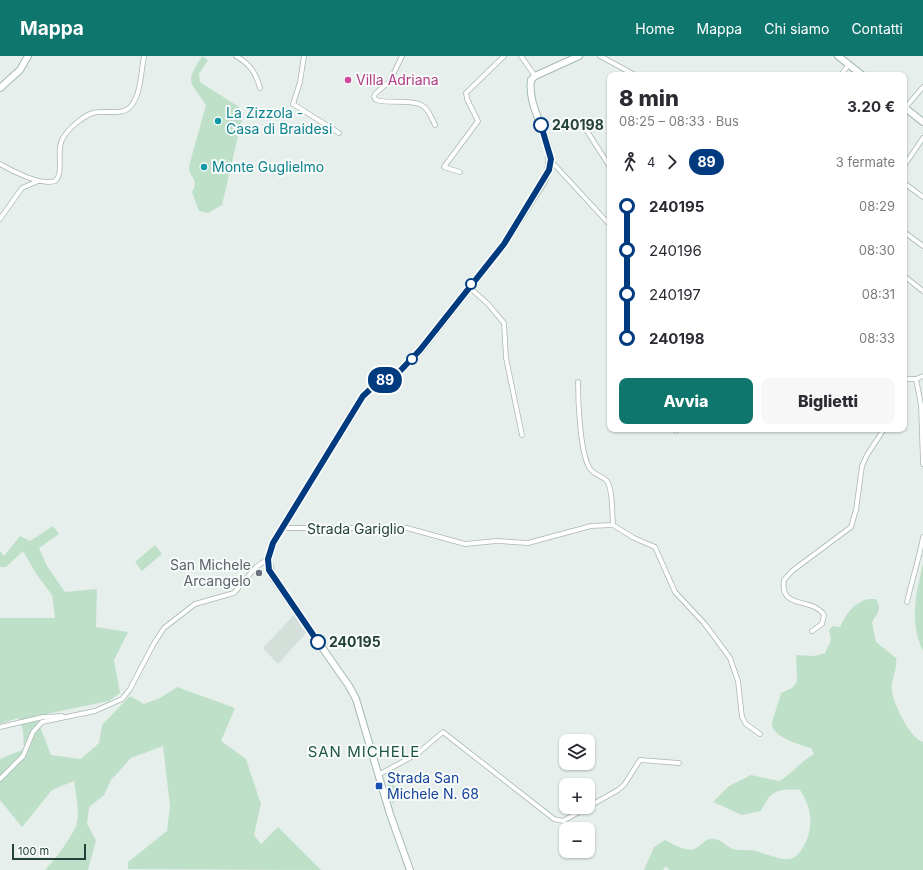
<!DOCTYPE html>
<html lang="it">
<meta charset="utf-8">
<style>
:root{--surface:#fff;--page:#f7f7f7;--text:#2b2b33;--muted:#7c7c81;--accent:#0f766e}
body{margin:0;font-family:Inter,sans-serif;background:var(--page);color:var(--text);height:100vh;display:flex;flex-direction:column;font-size:15px;white-space:nowrap}
*{box-sizing:border-box;margin:0}
p{font-size:13px;color:var(--muted)}
.icon{flex:none;width:22px;height:22px;fill:none;stroke:currentColor;stroke-width:2;stroke-linecap:round;stroke-linejoin:round}
.map{position:relative;flex:1;overflow:hidden}
.panel{position:absolute;left:607px;top:16px;width:300px;height:360px;display:flex;flex-direction:column;background:var(--surface);border-radius:8px;box-shadow:0 1px 3px #0004}
.panel>*{flex:none}
.badge{padding:0 8px;border-radius:13px;font-size:14px;line-height:26px}
.buttons{position:absolute;left:559px;top:678px;display:grid;gap:8px}
.buttons a{display:grid;place-items:center;width:36px;height:36px;border-radius:8px;background:var(--surface);box-shadow:0 1px 3px #0004;font-size:20px}
.scale{position:absolute;left:12px;bottom:10px;width:74px;box-sizing:border-box;padding-left:4px;border:2px solid #24423a;border-top:0;font-size:11px;line-height:14px;white-space:nowrap;color:#24423a;-webkit-text-stroke:3px #f7fbf9;paint-order:stroke}
.map>.badge{position:absolute;translate:-50% -50%;box-shadow:0 0 0 2px #fff}
.legs{display:flex;align-items:center;gap:6px;height:44px;padding:0 12px;font-size:13px}
.legs p{margin-inline-start:auto}
.overview{display:flex;align-items:center;justify-content:space-between;height:68px;padding:0 12px}
h1{font-size:22px;font-weight:800;line-height:30px}
.button{display:flex;gap:8px;margin-top:auto;padding:8px 12px}
.button a{flex:1;height:46px;border-radius:8px;background:var(--accent);color:#fff;font-size:16px;font-weight:800;line-height:46px;text-align:center}
.button a+a{background:var(--page);color:var(--text)}
ul{padding:0 12px;list-style:none}
li{display:flex;align-items:center;gap:14px;height:44px;font-size:15px}
li i{display:grid;place-items:center;width:6px;height:100%;margin:0 5px;background:currentColor}
li i::after{content:'';width:10px;height:10px;margin:-5px;border:3px solid;border-radius:50%;background:var(--surface)}
li p{margin-inline-start:auto}
li:first-child i{background:linear-gradient(#0000 50%,currentColor 0)}
li:last-child i{background:linear-gradient(currentColor 50%,#0000 0)}
header{display:flex;align-items:center;gap:24px;box-sizing:border-box;height:56px;padding:0 20px;background:var(--accent);color:#fff}
header strong{font-size:19px}
nav{display:flex;gap:22px;margin-inline-start:auto;font-size:14px}
.map>svg:first-child{display:block}
.built{fill:#d4dfda}
.green{fill:#bfe0c8}
.lines{fill:none;stroke-linecap:round;stroke-linejoin:round}
.street-casing{stroke:#a8b8b2;stroke-width:5.5}
.secondary-casing{stroke:#a4bbb3;stroke-width:8}
.street{stroke:#fff;stroke-width:4}
.secondary{stroke:#fff;stroke-width:6}
.line-1-casing{stroke:#fff;stroke-width:9}
.line-1{stroke:#003b80;stroke-width:6}
.hotel-dot{fill:#d1479c;stroke:#f7fbf9;stroke-width:1.5}
.culture-dot{fill:#0f9aa8;stroke:#f7fbf9;stroke-width:1.5}
.stop-1-dot{fill:#fff;stroke:#003b80;stroke-width:2}
.worship-dot{fill:#6b7280;stroke:#f7fbf9;stroke-width:1.5}
.transit-dot{fill:#1a4fb4;stroke:#f7fbf9;stroke-width:1.5}
.labels{text-anchor:middle;stroke-width:4;stroke-linejoin:round;paint-order:stroke}
.hotel-label{font-size:14px;fill:#b23c85;stroke:#f7fbf9;text-anchor:start}
.culture-label{font-size:14px;fill:#0d838f;stroke:#f7fbf9;text-anchor:start}
.stop-label{font-size:14px;font-weight:bold;fill:#24423a;stroke:#f7fbf9;text-anchor:start}
.street-label{font-size:14px;fill:#24423a;stroke:#f7fbf9}
.worship-label{font-size:14px;fill:#5b616d;stroke:#f7fbf9;text-anchor:end}
.transit-label{font-size:14px;fill:#164399;stroke:#f7fbf9;text-anchor:start}
.neighbourhood-label{font-size:15px;letter-spacing:1px;fill:#1f5548;stroke:#f7fbf9}
</style>
<header>
<strong>Mappa</strong>
<nav><a>Home</a><a>Mappa</a><a>Chi siamo</a><a>Contatti</a></nav>
</header>
<div class="map">
<svg width="923" height="814" viewBox="0 0 923 814">
<rect width="100%" height="100%" fill="#e6efeb"/>
<polygon class="built" points="294,559 306,577 278,608 263,592"/>
<g class="green">
<path d="M202 0 208 4 199 18 200 26 239 51 242 63 222 149 208 157 199 155 192 136C200 122 189 123 189 110L206 49C189 23 185 28 202 0Z"/>
<path d="M53 470 59 478 39 492 47 510 65 536 97 533 96 571 128 576 114 604 120 637 109 645 36 660 51 699 81 703 99 687 102 669 130 640 144 648 160 642 177 631 235 652 221 685 246 703 261 748 254 779 261 788 278 771 321 814 128 813V806L167 775 170 750 163 690 131 702 111 724 104 739 89 751 87 768 96 784 88 814H45C54 805 71 782 76 770 80 757 76 738 74 725L52 734 22 771 0 744V703L24 693 23 674 18 662 0 668V562H55L52 539 37 519 23 495 6 511H0V495L4 500 20 480 30 485Z"/>
<polygon points="155,489 162,498 142,515 135,506"/>
<path d="M923 507V595C909 566 916 538 923 507Z"/>
<path d="M868 543H876C882 552 878 557 872 566L876 586 896 602C898 614 890 624 892 636 895 650 909 681 923 686V814H669L666 810 663 814H644L654 791 665 784C673 788 687 797 696 792 703 788 706 781 715 783 722 784 727 791 733 793 740 795 748 793 755 795 782 802 794 814 807 783 814 764 810 750 800 734 778 732 771 734 761 755L742 759 713 746 729 730 751 719 779 725C794 717 798 707 814 698L811 692C801 689 772 681 772 668 772 664 780 643 781 637L792 632 797 626 796 599 815 600 825 597 831 584 829 574 833 570 840 571C846 558 853 547 868 543Z"/>
<polygon points="389,726 398,732 396,735 400,738 393,748 387,727"/>
</g>
<g class="lines">
<defs>
<g id="street">
<path d="M236 0C250 8 256 17 260 32"/>
<polyline points="304,0 300,26 293,48 339,77"/>
<path d="M402 0 390 25 375 38 374 41 376 44C388 48 414 43 423 50 429 54 432 63 435 69"/>
<polyline points="521,0 535,20"/>
<polyline points="600,0 635,19"/>
<polyline points="841,19 849,8"/>
<polyline points="905,52 923,31"/>
<polyline points="585,72 610,111"/>
<polyline points="551,105 610,169"/>
<path d="M0 108C12 115 41 130 55 125 65 117 55 94 63 82 68 73 83 60 93 57 104 54 124 60 131 50 141 38 141 15 144 0"/>
<polyline points="904,110 923,82"/>
<polyline points="460,116 444,111 478,65 467,43 466,37 504,0"/>
<polyline points="904,127 923,141"/>
<polyline points="0,163 22,132 38,125"/>
<polyline points="904,176 923,190"/>
<polyline points="904,220 923,235"/>
<polyline points="469,231 488,248 504,267 506,302 522,379"/>
<polyline points="923,320 916,323 921,349 923,408"/>
<polyline points="904,323 916,323"/>
<path d="M578 326C578 345 580 395 589 411 592 418 600 419 606 424 613 430 612 458 613 469"/>
<polyline points="676,373 676,375"/>
<polyline points="281,472 407,472 465,488 497,485 528,487 591,470 613,469 634,482 655,491 675,536 704,567 730,602 738,625 742,661 746,668 760,678"/>
<path d="M907 546C912 524 919 503 923 481"/>
<path d="M812 575 822 568 824 559C813 541 779 554 784 524L792 515 851 471 856 454 862 410 867 399 884 373"/>
<polyline points="0,671 43,661 62,660"/>
<polyline points="378,719 417,698 443,676 554,763 563,765 618,734 624,729 640,704 679,707"/>
<polyline points="0,723 23,700 33,676 42,666 95,655 122,643 130,633 153,589 164,572 195,548 234,537 256,511 268,503"/>
</g>
<g id="secondary">
<polyline points="838,0 862,19"/>
<polyline points="0,32 20,14 28,0"/>
<polyline points="904,51 923,66"/>
<path d="M410 814 390 758 356 643 349 630 272 520 268 503 273 487 363 340 375 329 400 315 421 294 504 188 544 125C563 89 526 59 531 24L535 20 579 0"/>
</g>
</defs>
<use href="#street" class="street-casing"/>
<use href="#secondary" class="secondary-casing"/>
<use href="#street" class="street"/>
<use href="#secondary" class="secondary"/>
</g>
<g class="lines">
<defs>
<polyline id="line-1" points="318,586 269,514 268,503 273,487 363,340 375,329 400,315 420,294 504,188 549,114 551,103 541,69"/>
</defs>
<use href="#line-1" class="line-1-casing"/>
<use href="#line-1" class="line-1"/>
</g>
<circle class="hotel-dot" cx="348" cy="24" r="4"/>
<g class="culture-dot">
<circle cx="218" cy="65" r="4"/>
<circle cx="204" cy="111" r="4"/>
</g>
<g class="stop-1-dot">
<circle cx="541" cy="69" r="7"/>
<circle cx="471" cy="228" r="5"/>
<circle cx="412" cy="303" r="5"/>
<circle cx="318" cy="586" r="7"/>
</g>
<circle class="worship-dot" cx="259" cy="517" r="4"/>
<rect class="transit-dot" x="375" y="726" width="8" height="8" rx="2"/>
<g class="labels">
<g class="hotel-label">
<text x="356" y="29">Villa Adriana</text>
</g>
<g class="culture-label">
<text x="226" y="62">La Zizzola -<tspan x="226" dy="16">Casa di Braidesi</tspan></text>
<text x="212" y="116">Monte Guglielmo</text>
</g>
<g class="stop-label">
<text x="552" y="74">240198</text>
<text x="329" y="591">240195</text>
</g>
<g class="street-label">
<text x="356" y="478">Strada Gariglio</text>
</g>
<g class="worship-label">
<text x="251" y="514">San Michele<tspan x="251" dy="16">Arcangelo</tspan></text>
</g>
<g class="transit-label">
<text x="387" y="727">Strada San<tspan x="387" dy="16">Michele N. 68</tspan></text>
</g>
<g class="neighbourhood-label">
<text x="364" y="701">SAN MICHELE</text>
</g>
</g>
</svg>
<div class="buttons">
<a><svg class="icon" aria-label="layers" viewBox="0 0 24 24"><path d="M12 4l9 5-9 5-9-5zM3 14l9 5 9-5"/></svg></a>
<a>+</a>
<a>−</a>
</div>
<div class="scale">100 m</div>
<b class="badge" style="left:385px;top:324px;background:#003b80;color:#fff">89</b>
<section class="panel">
<div class="overview"><div><h1>8 min</h1><p>08:25 – 08:33 · Bus</p></div><b>3.20 €</b></div>
<div class="legs"><svg class="icon" aria-label="walk" viewBox="0 0 24 24"><circle cx="13" cy="4" r="2"/><path d="M13 8l-2 6 4 7M11 14l-3 7M7 12l3-4h3l4 4"/></svg>4<svg class="icon" aria-label="forward" viewBox="0 0 24 24"><path d="M9 5l7 7-7 7"/></svg><b class="badge" style="background:#003b80;color:#fff">89</b><p>3 fermate</p></div>
<ul>
<li><i style="color:#003b80"></i><b>240195</b><p>08:29</p></li>
<li><i style="color:#003b80"></i><span>240196</span><p>08:30</p></li>
<li><i style="color:#003b80"></i><span>240197</span><p>08:31</p></li>
<li><i style="color:#003b80"></i><b>240198</b><p>08:33</p></li>
</ul>
<div class="button"><a>Avvia</a><a>Biglietti</a></div>
</section>
</div>
